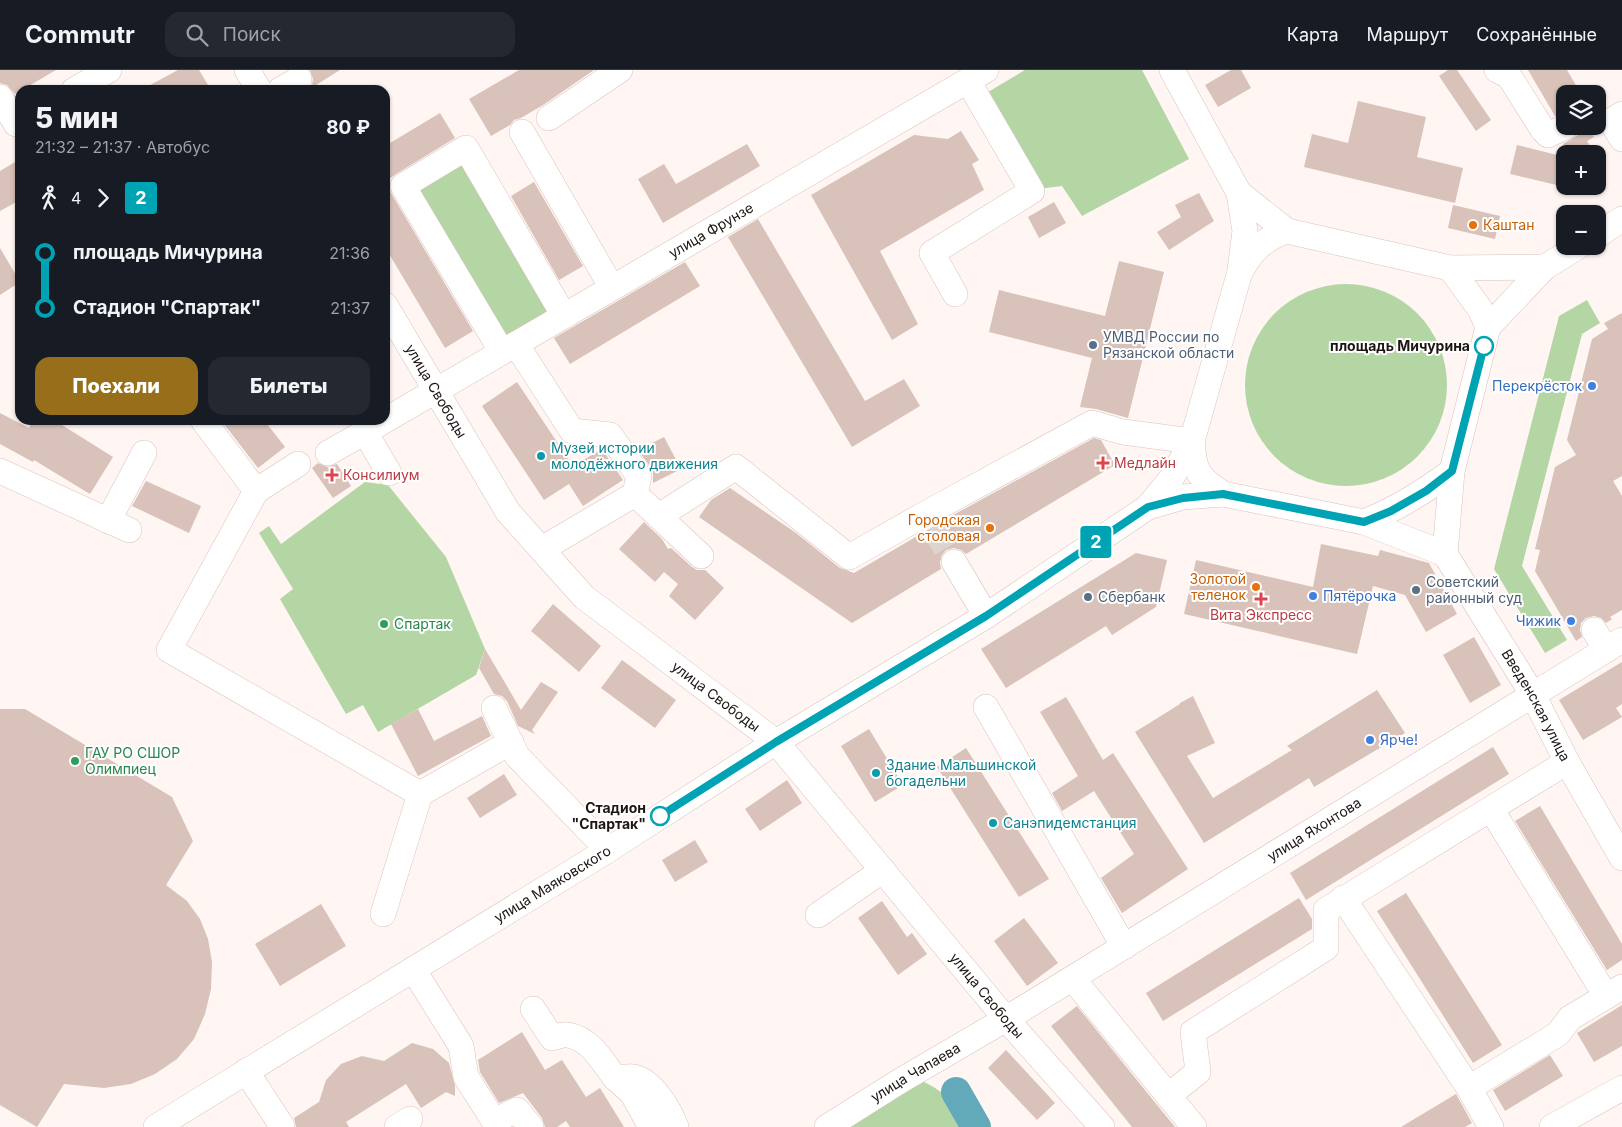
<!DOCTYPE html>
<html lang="ru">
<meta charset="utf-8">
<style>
:root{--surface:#171b24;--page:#242831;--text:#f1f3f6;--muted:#9ea1a6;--line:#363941;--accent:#976f1a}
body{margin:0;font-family:Inter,sans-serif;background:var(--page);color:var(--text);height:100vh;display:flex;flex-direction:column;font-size:19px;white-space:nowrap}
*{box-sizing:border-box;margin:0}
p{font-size:16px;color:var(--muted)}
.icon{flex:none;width:28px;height:28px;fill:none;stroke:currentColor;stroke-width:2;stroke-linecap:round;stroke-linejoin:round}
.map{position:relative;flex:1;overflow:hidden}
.drawer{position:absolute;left:15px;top:15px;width:375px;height:340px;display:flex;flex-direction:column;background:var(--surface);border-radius:15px;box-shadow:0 1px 4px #0004}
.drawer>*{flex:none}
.badge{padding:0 10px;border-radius:4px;font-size:18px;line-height:32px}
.fabs{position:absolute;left:1556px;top:15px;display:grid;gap:10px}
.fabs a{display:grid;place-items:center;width:50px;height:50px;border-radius:10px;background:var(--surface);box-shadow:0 1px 4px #0004;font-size:25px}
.map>.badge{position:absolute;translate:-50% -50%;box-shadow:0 0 0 2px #fff}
.legs{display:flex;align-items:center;gap:8px;height:55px;padding:0 20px;font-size:16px}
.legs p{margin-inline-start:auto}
.overview{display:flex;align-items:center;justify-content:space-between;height:85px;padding:0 20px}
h1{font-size:28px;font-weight:800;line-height:38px}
.action{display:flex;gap:10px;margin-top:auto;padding:10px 20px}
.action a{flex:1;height:58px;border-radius:15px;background:var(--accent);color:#fff;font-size:20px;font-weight:800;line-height:58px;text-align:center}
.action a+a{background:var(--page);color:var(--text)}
ul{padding:0 20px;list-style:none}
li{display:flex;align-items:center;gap:18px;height:55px;font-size:19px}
li i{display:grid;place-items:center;width:8px;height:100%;margin:0 6px;background:currentColor}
li i::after{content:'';width:12px;height:12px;margin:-6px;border:4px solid;border-radius:50%;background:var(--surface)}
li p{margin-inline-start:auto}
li:first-child i{background:linear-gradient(#0000 50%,currentColor 0)}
li:last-child i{background:linear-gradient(currentColor 50%,#0000 0)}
header{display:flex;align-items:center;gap:30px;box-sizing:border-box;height:70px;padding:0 25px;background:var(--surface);border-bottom:1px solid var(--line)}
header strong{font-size:24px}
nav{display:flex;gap:28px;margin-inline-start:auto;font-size:18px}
.search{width:350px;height:45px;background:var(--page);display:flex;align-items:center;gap:12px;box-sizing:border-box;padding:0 18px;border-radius:15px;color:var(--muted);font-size:19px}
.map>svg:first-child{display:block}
.green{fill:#b4d6a5}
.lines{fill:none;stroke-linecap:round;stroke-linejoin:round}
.river{stroke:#62a9b9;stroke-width:30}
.building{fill:#d8c2b9}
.minor-tunnel{stroke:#ddd4d1;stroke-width:25;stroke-dasharray:25 12;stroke-linecap:butt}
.minor-casing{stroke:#dac3bb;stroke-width:26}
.minor{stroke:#fff;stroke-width:25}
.line-1-casing{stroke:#fff;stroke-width:11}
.line-1{stroke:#00a3b4;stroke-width:8}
.food-dot{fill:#e8710a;stroke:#fff;stroke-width:2}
.service-dot{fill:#5c6f8a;stroke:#fff;stroke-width:2}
.stop-1-dot{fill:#fff;stroke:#00a3b4;stroke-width:2.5}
.shop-dot{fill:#3f7fe0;stroke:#fff;stroke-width:2}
.culture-dot{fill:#0f9aa8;stroke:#fff;stroke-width:2}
.health-dot{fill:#e0444e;stroke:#fff;stroke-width:2}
.leisure-dot{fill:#2e9e5b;stroke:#fff;stroke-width:2}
.labels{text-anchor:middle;stroke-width:4;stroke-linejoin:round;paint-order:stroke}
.food-label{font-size:14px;fill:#c56008;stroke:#fff;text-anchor:end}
.street-label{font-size:14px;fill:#1d1613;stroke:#fff}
.service-label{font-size:14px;fill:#4e5e75;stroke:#fff;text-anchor:start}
.stop-label{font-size:14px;font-weight:bold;fill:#1d1613;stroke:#fff;text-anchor:end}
.shop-label{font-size:14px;fill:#366cbe;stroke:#fff;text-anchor:end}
.culture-label{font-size:14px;fill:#0d838f;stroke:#fff;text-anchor:start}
.health-label{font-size:14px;fill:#be3a42;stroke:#fff;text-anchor:start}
.leisure-label{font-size:14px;fill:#27864d;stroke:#fff;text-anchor:start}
</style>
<header>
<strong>Commutr</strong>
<div class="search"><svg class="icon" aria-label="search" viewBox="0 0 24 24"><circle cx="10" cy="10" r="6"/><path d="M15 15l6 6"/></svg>Поиск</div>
<nav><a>Карта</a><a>Маршрут</a><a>Сохранённые</a></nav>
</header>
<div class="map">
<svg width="1622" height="1057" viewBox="0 0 1622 1057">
<rect width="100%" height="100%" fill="#fff5f2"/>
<g class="green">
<polygon points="1025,0 1142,0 1189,89 1082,146 1062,116 1038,119 983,25"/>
<polygon points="463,84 556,241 500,274 407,116"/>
<circle cx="1346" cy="315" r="101"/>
<polygon points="1587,230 1600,253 1582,264 1522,496 1567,570 1545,583 1494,499 1559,246"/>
<polygon points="365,412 388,415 446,487 485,579 476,605 378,662 363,635 346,644 280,529 293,519 259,463 269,456 281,474"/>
<path d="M917 1009C941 1018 957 1034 968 1057H836Z"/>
</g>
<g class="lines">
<polyline class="river" points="956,1022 976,1057"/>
</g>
<g class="building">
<polygon points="0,0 56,0 15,24 7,15 0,13"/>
<polygon points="178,0 199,0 211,20 141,20"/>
<polygon points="310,0 340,0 308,20 312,16 313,9"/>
<polygon points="519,0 594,0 543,35 521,48 514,50 510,55 491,66 469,29"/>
<polygon points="1231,0 1241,0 1251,18 1218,37 1205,15"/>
<polygon points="1448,0 1457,0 1491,50 1476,61 1439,6"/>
<polygon points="1528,0 1567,0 1581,24 1565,24 1565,42 1555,46"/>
<polygon points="1358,31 1426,47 1417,87 1463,98 1455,133 1304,97 1312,64 1348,73"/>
<polygon points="440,43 455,68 396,104 386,111 391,123 473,261 445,278 385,177 385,76"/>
<polygon points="1581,56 1587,56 1594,67 1587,71 1595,84 1569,84 1563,74 1578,65"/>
<polygon points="961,61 979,90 972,94 984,120 880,181 918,254 892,270 811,125 914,65 948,69"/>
<polygon points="747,74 760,96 663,153 638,109 664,94 676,114"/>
<polygon points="1517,75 1565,87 1565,117 1510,104"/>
<polygon points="20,89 20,130 0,141 0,101"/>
<polygon points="534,112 583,196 559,210 511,126"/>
<polygon points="1199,123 1214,151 1169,180 1157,162 1181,147 1175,135"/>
<polygon points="1054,132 1066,153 1039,168 1028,147"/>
<polygon points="1453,135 1500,146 1495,169 1448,158"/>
<polygon points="758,149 865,331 904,309 920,336 852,377 728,167"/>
<polygon points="0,178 20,212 0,225"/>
<polygon points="1119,191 1164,202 1128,348 1096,339 1080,337 1092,288 989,262 999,220 1105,246"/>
<polygon points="685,192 700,216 570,294 554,268"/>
<polygon points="1622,243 1622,406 1613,411 1622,426 1622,540 1610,547 1612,549 1606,553 1601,548 1594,546 1586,548 1581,553 1580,560 1582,567 1576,571 1535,501 1540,480 1535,479 1555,397 1576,385 1567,370 1592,269 1608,259 1604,253"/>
<polygon points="517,312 573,396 602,379 623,410 583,436 569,414 544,430 482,336"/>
<polygon points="0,343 29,358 33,350 54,350 113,387 90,424 34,390 33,392 0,374"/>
<polygon points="221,350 264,350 285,377 258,398"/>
<polygon points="664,367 681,399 653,413 653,404 651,398 638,380"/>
<polygon points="1094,368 1101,370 1115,395 966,484 961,480 954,478 946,480 942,485 940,492 941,499 852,553 699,447 711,430 730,418 796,463 840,498 854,503 955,444"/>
<polygon points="318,393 327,397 337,394 351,416 333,428 312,398"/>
<polygon points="146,411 201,436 189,463 132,436"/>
<polygon points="644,452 662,469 668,479 671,478 692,497 697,500 705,500 724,518 695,550 669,526 678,514 664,502 655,512 619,479"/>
<polygon points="1321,474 1378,486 1380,480 1429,493 1457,544 1426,562 1405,525 1373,516 1357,584 1184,544 1196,490 1313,517"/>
<polygon points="1136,483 1167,490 1156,537 1112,565 1106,556 1006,618 981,579"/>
<polygon points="553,534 601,576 579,602 531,561"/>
<polygon points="1474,567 1501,615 1470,633 1443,585"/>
<polygon points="485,579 521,640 541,612 558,622 532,660 535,664 518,656 507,631 502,626 494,624 479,598"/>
<polygon points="622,590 676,630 655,658 601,618"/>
<polygon points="1622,592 1622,634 1616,638 1622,647 1583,670 1559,630"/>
<polygon points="1377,620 1405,663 1314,717 1309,708 1204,773 1135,662 1180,634 1180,633 1193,626 1215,673 1187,686 1213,728 1292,680 1287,676"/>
<polygon points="1066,627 1103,690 1113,683 1188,799 1122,843 1101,808 1134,784 1094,721 1062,741 1052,723 1078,706 1040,642"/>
<polygon points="0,639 25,639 172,727 193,771 166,815 187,831 200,849 208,869 212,892 211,919 205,944 194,969 177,989 155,1004 131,1014 104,1018 64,1014 37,1057 0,1035"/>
<polygon points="418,639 434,671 482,646 491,666 418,706 391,654"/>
<polygon points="869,659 903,715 875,732 841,676"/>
<polygon points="1493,677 1509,704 1306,830 1290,803"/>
<polygon points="966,678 1049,809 1019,827 937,697"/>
<polygon points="504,704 517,725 480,748 467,728"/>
<polygon points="787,710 802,733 760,761 745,739"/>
<polygon points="1540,736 1622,874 1622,890 1607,900 1515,751"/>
<polygon points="695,770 708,792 675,812 662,790"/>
<polygon points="1406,823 1502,975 1473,993 1377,841"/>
<polygon points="1299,828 1312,849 1312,859 1163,951 1146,923"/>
<polygon points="882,831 907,867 912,863 927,884 898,905 858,848"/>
<polygon points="321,834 346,876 280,916 255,874"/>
<polygon points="1024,848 1058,893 1027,916 994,871"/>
<polygon points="1622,935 1622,976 1594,992 1577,963"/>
<polygon points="1077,936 1157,1035 1175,1057 1132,1057 1051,956"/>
<polygon points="522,962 545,1000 562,990 586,1027 600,1018 624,1057 570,1057 566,1051 557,1057 545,1057 542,1048 523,1023 499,1033 480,1002 478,990"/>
<polygon points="412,973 433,979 449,993 455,1016 455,1026 446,1022 421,1038 406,1014 346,1052 349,1057 296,1057 294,1048 319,1032 326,1010 341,994 362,986 384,991"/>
<polygon points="1006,980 1055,1033 1037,1050 988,998"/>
<polygon points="1550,985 1563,1006 1505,1041 1493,1020"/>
<polygon points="1456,1024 1472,1053 1465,1057 1401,1057"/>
</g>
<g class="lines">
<polyline class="minor-tunnel" points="933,457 954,492"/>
<defs>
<g id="minor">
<polyline points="247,0 259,20"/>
<polyline points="1172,0 1239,123 1245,161 1240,200"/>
<polyline points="1497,0 1509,6 1543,60 1548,65 1567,56"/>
<polyline points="74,20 109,0"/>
<polyline points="280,20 299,9"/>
<polyline points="0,27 16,54"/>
<polyline points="1622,44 1611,51 1622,69"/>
<polyline points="549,48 620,0"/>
<polyline points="522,62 612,218"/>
<polyline points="1239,123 1287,161"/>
<polyline points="1598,165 1622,149"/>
<path id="s1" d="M1450 198 1480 239 1488 257 1452 401 1445 484 1533 625 1567 692 1622 788"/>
<polyline points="955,224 932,183 1032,121 968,11"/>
<path id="s2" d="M385 235 508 442 584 527 776 672 1006 949 1102 1057"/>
<polyline points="1488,257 1545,197 1579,176"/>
<polyline points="516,274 572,361 610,365 639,406 635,424"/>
<polyline points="502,282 403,116 466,78 564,246"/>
<polyline points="203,350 256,421"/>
<polyline points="328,383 365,362"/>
<polyline points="298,394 256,421 169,580 420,724"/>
<polyline points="0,401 129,460"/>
<path id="s3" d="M389 403 365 362 986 0"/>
<polyline points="1148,437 1183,427 1223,424"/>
<polyline points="659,446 736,397 849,487 925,444 1092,353 1123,362 1192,371"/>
<polyline points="108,451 144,383"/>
<path d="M1364 452C1397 439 1424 422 1452 401"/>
<polyline points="542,479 635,424 701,486"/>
<path d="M1445 484 1364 452 1223 424C1198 407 1194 402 1192 371L1239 205C1250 182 1263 169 1287 161L1450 198 1545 197"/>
<polyline points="954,492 986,546"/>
<polyline points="1594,560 1606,580"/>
<polyline points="986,637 1124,877"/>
<polyline points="494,638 517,686 608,780"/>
<polyline points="1491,739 1606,926"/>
<polyline points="1343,828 1469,1018 1491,1057"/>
<polyline points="383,844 420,724 511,672"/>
<polyline points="818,845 883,800"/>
<polyline points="413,899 461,976 466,1007 494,1051 517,1040 531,1057"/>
<polyline points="1073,909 1194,1057"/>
<path d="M533 939 552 968C557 967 563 964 568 965 591 969 602 991 615 1008 620 1008 629 1006 634 1007 653 1011 670 1041 676 1057"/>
<polyline points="246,1001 282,1056"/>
<polyline points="615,1008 632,1023 651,1057"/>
<polyline points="1469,1018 1558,964 1570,948 1622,917"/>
<polyline points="1168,1026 1198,1002 1193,962 1326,878 1326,840 1567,692"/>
<path id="s4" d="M156 1057 608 780 776 672 986 546 1148 437 1171 409 1192 371"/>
<polyline points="397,1057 410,1049"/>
<path id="s5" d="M827 1057 900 1011 1006 949 1622 570"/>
<polyline points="1552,1057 1622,1018"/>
</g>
</defs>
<use href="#minor" class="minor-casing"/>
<use href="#minor" class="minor"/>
</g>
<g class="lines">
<defs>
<polyline id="line-1" points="660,746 776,672 986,546 1148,437 1183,428 1223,424 1364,452 1391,441 1426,421 1452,401 1484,276"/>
</defs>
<use href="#line-1" class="line-1-casing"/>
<use href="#line-1" class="line-1"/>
</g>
<g class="food-dot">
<circle cx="1473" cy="155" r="5"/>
<circle cx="990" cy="458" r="5"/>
<circle cx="1256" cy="517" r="5"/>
</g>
<g class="service-dot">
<circle cx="1093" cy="275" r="5"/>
<circle cx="1416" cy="520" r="5"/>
<circle cx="1088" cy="527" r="5"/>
</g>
<g class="stop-1-dot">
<circle cx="1484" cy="276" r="9"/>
<circle cx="660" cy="746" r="9"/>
</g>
<g class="shop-dot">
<circle cx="1592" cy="316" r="5"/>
<circle cx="1313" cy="526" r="5"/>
<circle cx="1571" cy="551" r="5"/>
<circle cx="1370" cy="670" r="5"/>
</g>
<g class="culture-dot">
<circle cx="541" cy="386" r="5"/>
<circle cx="876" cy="703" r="5"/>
<circle cx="993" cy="753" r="5"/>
</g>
<g class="health-dot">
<path d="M1100.5 385.5h5v5h5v5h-5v5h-5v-5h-5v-5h5z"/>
<path d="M329.5 397.5h5v5h5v5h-5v5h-5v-5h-5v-5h5z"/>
<path d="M1258.5 521.5h5v5h5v5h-5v5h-5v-5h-5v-5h5z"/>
</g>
<g class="leisure-dot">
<circle cx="384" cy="554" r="5"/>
<circle cx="75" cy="691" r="5"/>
</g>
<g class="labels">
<g class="food-label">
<text x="1483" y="160" text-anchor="start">Каштан</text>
<text x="980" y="455">Городская<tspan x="980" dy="16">столовая</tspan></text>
<text x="1246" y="514">Золотой<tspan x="1246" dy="16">теленок</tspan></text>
</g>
<g class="street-label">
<text dy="5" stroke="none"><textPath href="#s3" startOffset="448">улица Фрунзе</textPath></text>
<text dy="5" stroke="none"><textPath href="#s2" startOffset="100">улица Свободы</textPath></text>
<text dy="5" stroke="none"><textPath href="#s2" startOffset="520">улица Свободы</textPath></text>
<text dy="5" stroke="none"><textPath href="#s1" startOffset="479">Введенская улица</textPath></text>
<text dy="5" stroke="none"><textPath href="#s5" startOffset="571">улица Яхонтова</textPath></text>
<text dy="5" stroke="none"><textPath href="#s4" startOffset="465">улица Маяковского</textPath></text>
<text dy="5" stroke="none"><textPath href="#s2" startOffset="925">улица Свободы</textPath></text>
<text dy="5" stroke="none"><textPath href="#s5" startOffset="104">улица Чапаева</textPath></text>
</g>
<g class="service-label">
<text x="1103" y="272">УМВД России по<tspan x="1103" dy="16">Рязанской области</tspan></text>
<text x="1426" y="517">Советский<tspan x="1426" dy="16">районный суд</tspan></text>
<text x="1098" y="532">Сбербанк</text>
</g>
<g class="stop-label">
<text x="1470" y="281">площадь Мичурина</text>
<text x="646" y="743">Стадион<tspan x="646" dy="16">"Спартак"</tspan></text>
</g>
<g class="shop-label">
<text x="1582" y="321">Перекрёсток</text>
<text x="1323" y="531" text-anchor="start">Пятёрочка</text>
<text x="1561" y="556">Чижик</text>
<text x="1380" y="675" text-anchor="start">Ярче!</text>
</g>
<g class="culture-label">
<text x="551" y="383">Музей истории<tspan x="551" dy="16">молодёжного движения</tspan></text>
<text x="886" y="700">Здание Мальшинской<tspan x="886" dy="16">богадельни</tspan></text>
<text x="1003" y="758">Санэпидемстанция</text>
</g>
<g class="health-label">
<text x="1114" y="398">Медлайн</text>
<text x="343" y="410">Консилиум</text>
<text x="1261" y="550" text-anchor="middle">Вита Экспресс</text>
</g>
<g class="leisure-label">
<text x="394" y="559">Спартак</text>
<text x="85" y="688">ГАУ РО СШОР<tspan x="85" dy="16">Олимпиец</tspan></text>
</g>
</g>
</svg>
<div class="fabs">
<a><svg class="icon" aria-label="layers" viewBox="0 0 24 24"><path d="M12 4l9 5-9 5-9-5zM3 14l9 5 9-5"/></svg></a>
<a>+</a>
<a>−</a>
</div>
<b class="badge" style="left:1096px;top:472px;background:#00a3b4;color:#fff">2</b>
<section class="drawer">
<div class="overview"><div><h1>5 мин</h1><p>21:32 – 21:37 · Автобус</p></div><b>80 ₽</b></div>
<div class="legs"><svg class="icon" aria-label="walk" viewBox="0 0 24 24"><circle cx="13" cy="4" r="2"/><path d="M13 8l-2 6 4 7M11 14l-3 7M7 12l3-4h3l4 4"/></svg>4<svg class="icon" aria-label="forward" viewBox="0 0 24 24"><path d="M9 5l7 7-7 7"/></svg><b class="badge" style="background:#00a3b4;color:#fff">2</b></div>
<ul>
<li><i style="color:#00a3b4"></i><b>площадь Мичурина</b><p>21:36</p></li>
<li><i style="color:#00a3b4"></i><b>Стадион &quot;Спартак&quot;</b><p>21:37</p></li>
</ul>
<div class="action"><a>Поехали</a><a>Билеты</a></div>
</section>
</div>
